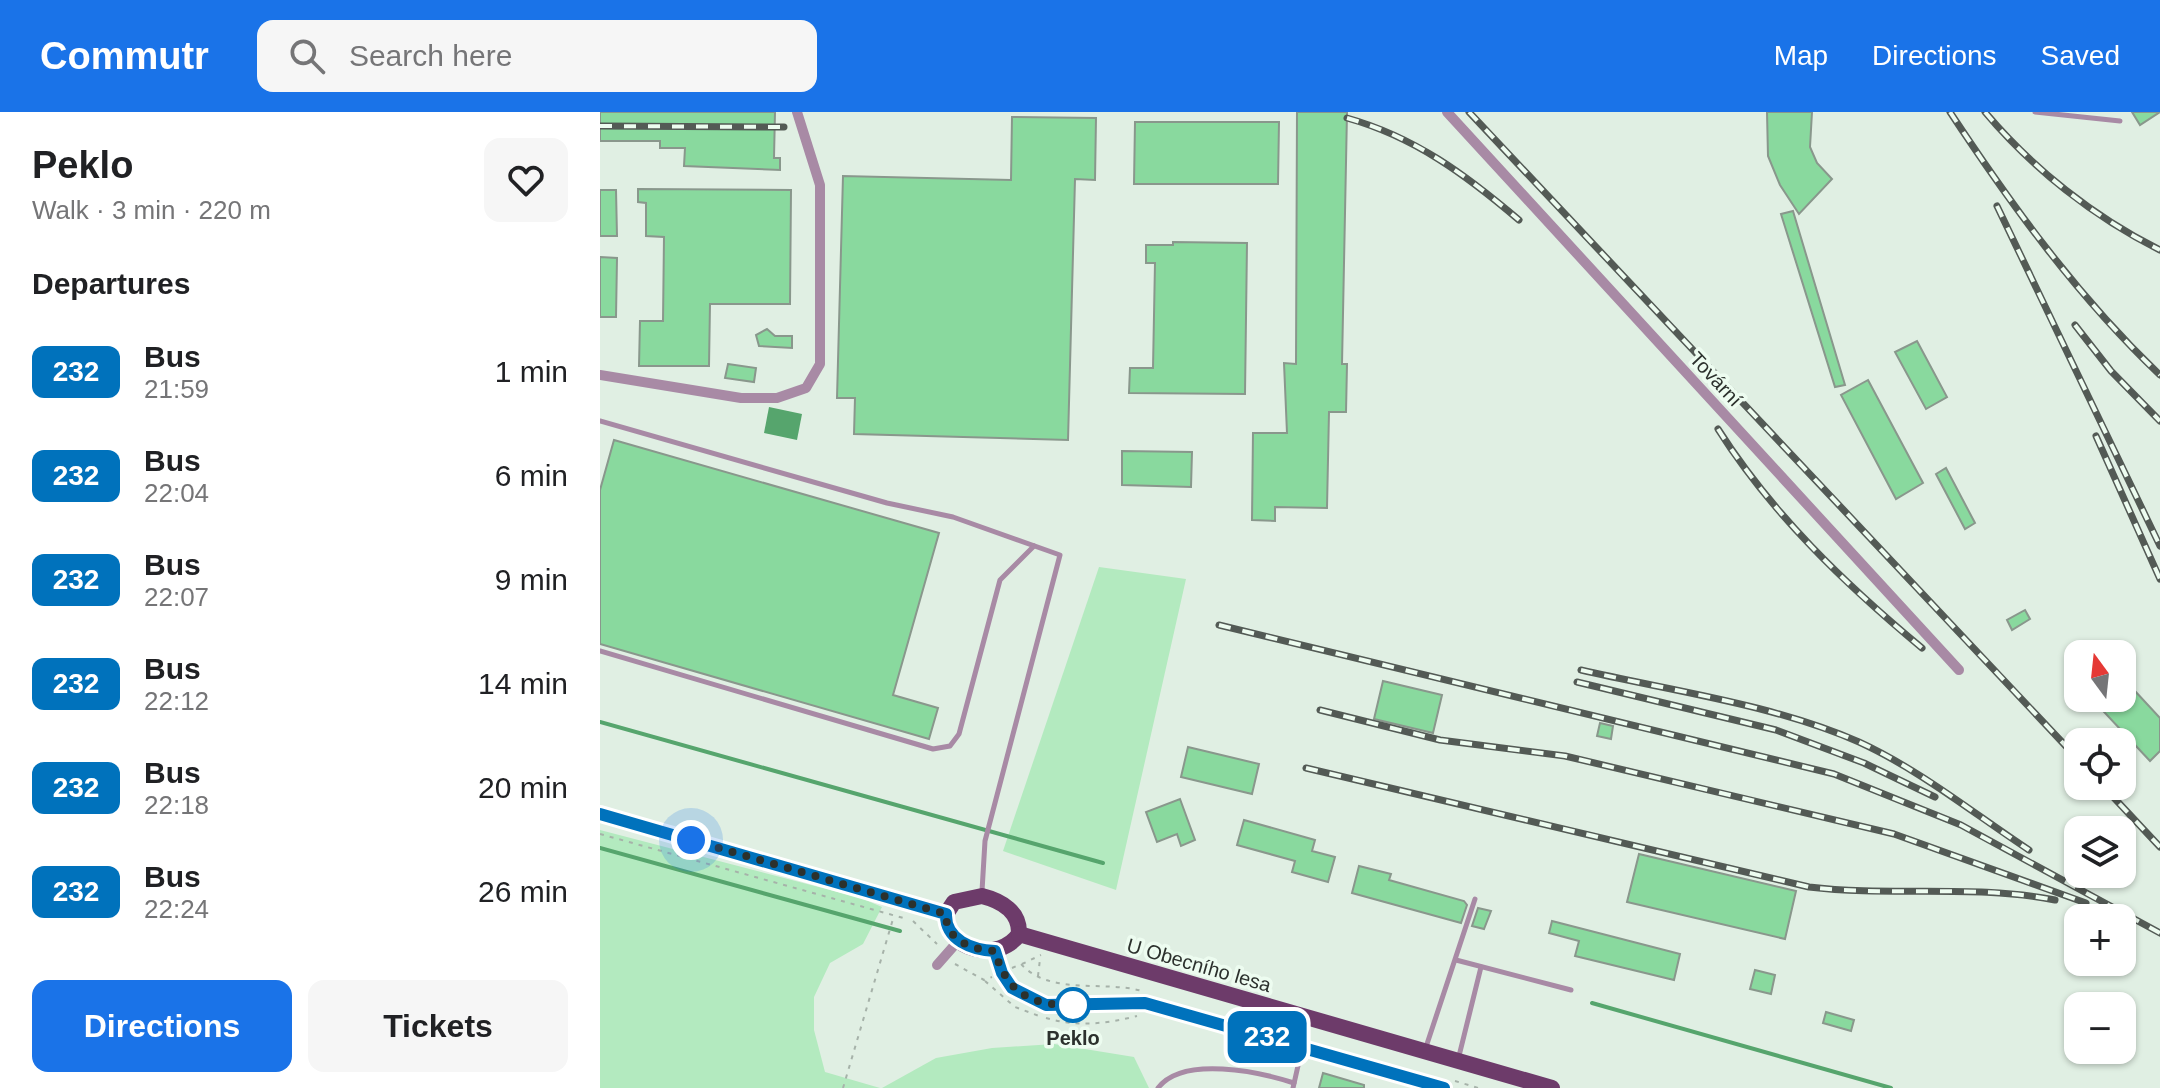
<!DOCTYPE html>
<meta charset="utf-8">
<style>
:root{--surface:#fff;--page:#f6f6f6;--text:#202124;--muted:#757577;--accent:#1a73e8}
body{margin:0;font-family:Helvetica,sans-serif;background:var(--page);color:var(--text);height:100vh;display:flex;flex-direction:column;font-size:30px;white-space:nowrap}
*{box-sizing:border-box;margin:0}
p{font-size:26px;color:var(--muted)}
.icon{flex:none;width:44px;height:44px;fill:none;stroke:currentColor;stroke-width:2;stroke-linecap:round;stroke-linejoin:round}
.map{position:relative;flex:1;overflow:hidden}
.side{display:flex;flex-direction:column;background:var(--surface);width:600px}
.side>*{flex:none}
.badge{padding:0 16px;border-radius:12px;font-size:28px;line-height:52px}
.needle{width:52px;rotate:345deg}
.tools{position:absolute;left:1464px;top:528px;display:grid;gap:16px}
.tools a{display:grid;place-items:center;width:72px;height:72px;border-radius:16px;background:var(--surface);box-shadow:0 2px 6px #0004;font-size:40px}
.you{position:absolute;width:40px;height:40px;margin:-20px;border:6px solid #fff;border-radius:50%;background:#1a73e8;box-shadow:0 0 0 12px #1a73e833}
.map>.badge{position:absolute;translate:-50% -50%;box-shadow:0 0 0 4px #fff}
h2{padding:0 32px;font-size:30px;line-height:72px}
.round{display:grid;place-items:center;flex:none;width:84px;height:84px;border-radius:16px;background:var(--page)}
.summary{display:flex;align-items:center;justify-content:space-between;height:136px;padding:0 32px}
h1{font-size:38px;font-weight:700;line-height:60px}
.button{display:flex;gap:16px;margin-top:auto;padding:16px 32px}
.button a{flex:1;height:92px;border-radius:16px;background:var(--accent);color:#fff;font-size:32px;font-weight:700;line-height:92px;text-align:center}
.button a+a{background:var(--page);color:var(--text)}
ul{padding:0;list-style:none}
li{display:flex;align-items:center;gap:24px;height:104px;padding:0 32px}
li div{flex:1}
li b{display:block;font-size:30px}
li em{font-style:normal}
li .badge{min-width:88px;font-weight:700;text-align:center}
header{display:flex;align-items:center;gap:48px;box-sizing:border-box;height:112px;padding:0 40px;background:var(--accent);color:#fff}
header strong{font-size:38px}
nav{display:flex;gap:44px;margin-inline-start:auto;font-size:28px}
.search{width:560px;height:72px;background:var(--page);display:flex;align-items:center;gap:20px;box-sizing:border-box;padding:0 28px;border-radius:16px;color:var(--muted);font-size:30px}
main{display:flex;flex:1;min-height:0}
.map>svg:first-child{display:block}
.green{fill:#b3eabf}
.water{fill:#56a56d}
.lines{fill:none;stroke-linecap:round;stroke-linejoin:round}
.stream{stroke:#56a56d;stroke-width:4}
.building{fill:#89d99e;stroke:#89978c;stroke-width:2}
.path{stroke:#a6b2a9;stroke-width:2;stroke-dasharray:4 6;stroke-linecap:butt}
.lane{stroke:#a88aa5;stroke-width:5}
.street{stroke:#a88aa5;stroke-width:10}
.primary{stroke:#6d3b6a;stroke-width:16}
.rail-casing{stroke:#535a55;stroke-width:7}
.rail{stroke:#edfcf0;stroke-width:4;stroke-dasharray:12;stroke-linecap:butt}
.line-casing{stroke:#fff;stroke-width:18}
.line{stroke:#0072bc;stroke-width:12}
.walk{stroke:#2c312d;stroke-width:8;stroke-dasharray:0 14.4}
.stop-dot{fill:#fff;stroke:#0072bc;stroke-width:4}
.labels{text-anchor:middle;stroke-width:7;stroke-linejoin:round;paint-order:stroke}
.street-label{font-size:20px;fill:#2c312d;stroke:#edfcf0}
.stop-label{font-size:20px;font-weight:bold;fill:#2c312d;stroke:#edfcf0}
</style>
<header>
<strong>Commutr</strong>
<div class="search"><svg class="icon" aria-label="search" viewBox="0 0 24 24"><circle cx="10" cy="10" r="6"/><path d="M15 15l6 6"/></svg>Search here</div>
<nav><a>Map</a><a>Directions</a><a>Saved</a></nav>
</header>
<main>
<section class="side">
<div class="summary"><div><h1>Peklo</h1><p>Walk · 3 min · 220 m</p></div><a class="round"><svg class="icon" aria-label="heart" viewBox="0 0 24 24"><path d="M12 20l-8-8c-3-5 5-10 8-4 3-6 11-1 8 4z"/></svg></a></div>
<h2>Departures</h2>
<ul>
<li><span class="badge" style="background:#0072bc;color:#fff">232</span><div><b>Bus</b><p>21:59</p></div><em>1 min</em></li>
<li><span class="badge" style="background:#0072bc;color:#fff">232</span><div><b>Bus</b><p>22:04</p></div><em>6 min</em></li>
<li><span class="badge" style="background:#0072bc;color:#fff">232</span><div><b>Bus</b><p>22:07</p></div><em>9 min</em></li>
<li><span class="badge" style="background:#0072bc;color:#fff">232</span><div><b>Bus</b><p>22:12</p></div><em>14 min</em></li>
<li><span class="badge" style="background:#0072bc;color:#fff">232</span><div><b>Bus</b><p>22:18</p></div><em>20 min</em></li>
<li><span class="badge" style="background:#0072bc;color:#fff">232</span><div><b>Bus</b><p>22:24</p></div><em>26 min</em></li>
</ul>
<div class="button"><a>Directions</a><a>Tickets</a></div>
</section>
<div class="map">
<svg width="1560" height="976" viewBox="0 0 1560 976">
<rect width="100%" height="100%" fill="#e0efe3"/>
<g class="green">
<polygon points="499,455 586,467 516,778 403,739"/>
<polygon points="0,718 261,786 282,795 263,832 230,851 214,885 214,918 225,960 280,976 0,976"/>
<polygon points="454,932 534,945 549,976 282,976 336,946 392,936"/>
</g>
<polygon class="water" points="169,295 202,302 197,328 164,321"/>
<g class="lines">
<g class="stream">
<polyline points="0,610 503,751"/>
<polyline points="0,736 300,819"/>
<polyline points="992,891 1291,976"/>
</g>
</g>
<g class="building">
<polygon points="0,0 175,0 174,46 180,46 180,58 84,54 85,36 60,36 60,29 0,29"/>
<polygon points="697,0 747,0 742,252 747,252 746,300 729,300 727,396 675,395 675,409 652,408 653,321 687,321 684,251 696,252"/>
<polygon points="1167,0 1212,0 1210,35 1217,51 1232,67 1199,102 1180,73 1168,44"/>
<polygon points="1532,0 1560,0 1540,13"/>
<polygon points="412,5 496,6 495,68 475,67 468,328 254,322 255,286 237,286 243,64 411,68"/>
<polygon points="535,10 679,10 678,72 534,72"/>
<polygon points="38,77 191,78 190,192 110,192 109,254 39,254 40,209 63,209 64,125 46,124 46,91 38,90"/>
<polygon points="0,78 16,78 17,124 0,124"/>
<polygon points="1193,99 1245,273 1235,275 1181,102"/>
<polygon points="573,130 647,131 645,282 529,281 530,256 553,256 555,151 546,151 546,133 573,133"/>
<polygon points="0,145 17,146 16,205 0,205"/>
<polygon points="167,217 175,224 192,224 192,236 159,234 156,223"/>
<polygon points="1317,229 1347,285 1326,297 1295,240"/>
<polygon points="128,252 156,256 154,270 125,266"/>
<polygon points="1268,268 1323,371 1296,387 1241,283"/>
<polygon points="14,328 339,421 293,583 338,596 329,627 0,532 0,378"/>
<polygon points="522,339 592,340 591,375 522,373"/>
<polygon points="1346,356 1375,411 1365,417 1336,362"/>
<polygon points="1425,498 1430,507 1412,518 1407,508"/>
<polygon points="1522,565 1560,606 1560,639 1550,649 1491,586 1522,586"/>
<polygon points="783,569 842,583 833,621 774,607"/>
<polygon points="1000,611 1013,614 1011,627 997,624"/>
<polygon points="588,635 659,652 652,682 581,665"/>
<polygon points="580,687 595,728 581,734 577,722 557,730 546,700"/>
<polygon points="644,708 715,728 712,739 735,745 728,770 692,760 695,749 637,733"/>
<polygon points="1039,742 1196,779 1185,827 1027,790"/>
<polygon points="759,754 791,762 789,768 864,789 867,793 861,811 752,781"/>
<polygon points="878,796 891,799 884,817 872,814"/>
<polygon points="952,809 1080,842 1074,868 975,844 979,829 949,821"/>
<polygon points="1155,858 1175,863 1171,882 1150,877"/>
<polygon points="1226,900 1254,908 1251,919 1223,911"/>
<polygon points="723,961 764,973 764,976 719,976"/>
</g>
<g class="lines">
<g class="path">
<polyline points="0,722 307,807"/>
<polyline points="313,809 337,832"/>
<polyline points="355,852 384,868 392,865"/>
<polyline points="422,852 441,843"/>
<path d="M412 856 421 852C450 884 504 868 542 879"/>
<polyline points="438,864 440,847"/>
<polyline points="385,869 415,895 439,904"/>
<path d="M446 906C477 915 506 912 537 904"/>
<polyline points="855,969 878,976"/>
<polyline points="243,976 293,807"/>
</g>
<g class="lane">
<polyline points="1435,0 1520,9"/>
<polyline points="0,309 287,391 353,405 460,443 385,729 382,779"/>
<polyline points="0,539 333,637 350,634 359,622 400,468 434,434"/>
<polyline points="856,848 971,878"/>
<polyline points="825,938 875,787"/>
<polyline points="859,944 881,855"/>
<path d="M558 976C583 943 660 960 694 971"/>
<polyline points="693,976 702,936"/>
</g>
<g class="street">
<polyline points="847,0 1359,558"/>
<polyline points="0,263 141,286 177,286 206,276 220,252 220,73 197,0"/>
<polyline points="395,839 402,861 412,876 446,893 545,891 844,976"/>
<polyline points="337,853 359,828"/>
</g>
<g class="primary">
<polyline points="0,702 346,802"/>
<path d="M382 784C402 789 420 800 419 822 400 851 345 839 346 802L354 790Z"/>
<polyline points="419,822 952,976"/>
</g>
<defs>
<g id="rail">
<polyline points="869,0 1478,647"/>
<path d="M1350 0C1412 94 1478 185 1560 263"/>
<path d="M1385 0C1433 57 1494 105 1560 138"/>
<path d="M747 6C815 25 866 63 919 108"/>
<polyline points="0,14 184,15"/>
<polyline points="1397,94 1560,434"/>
<polyline points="1475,213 1511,259 1560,309"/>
<path d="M1118 317C1172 402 1245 472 1322 536"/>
<polyline points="1496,324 1560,467"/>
<polyline points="619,513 1234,662 1361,713 1560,821"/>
<path d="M981 558C1072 579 1172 592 1259 630 1320 658 1373 701 1429 738"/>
<polyline points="977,570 1176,618 1264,651 1335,685"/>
<polyline points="720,598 840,628 965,644 1294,722 1486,791"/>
<path d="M706 656 1209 775C1291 785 1374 772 1455 788"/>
<polyline points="1503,674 1560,735"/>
</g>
</defs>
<use href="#rail" class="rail-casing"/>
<use href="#rail" class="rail"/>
</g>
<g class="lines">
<defs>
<path id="line" d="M0 702 346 802C345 828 372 838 395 839L402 861 412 876 446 893 545 891 844 976"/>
</defs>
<use href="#line" class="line-casing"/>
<use href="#line" class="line"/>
<path class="walk" d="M91 728 346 802C345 828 372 838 395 839 406 880 431 894 473 893"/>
</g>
<circle class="stop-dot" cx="473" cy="893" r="16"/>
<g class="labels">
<g class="street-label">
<text transform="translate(1116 267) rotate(47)" y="7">Tovární</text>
<text transform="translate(599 853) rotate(16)" y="7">U Obecního lesa</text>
</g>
<g class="stop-label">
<text x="473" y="933">Peklo</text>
</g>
</g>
</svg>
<div class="tools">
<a><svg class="needle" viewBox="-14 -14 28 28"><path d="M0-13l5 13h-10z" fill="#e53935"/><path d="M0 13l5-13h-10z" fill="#757577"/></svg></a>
<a><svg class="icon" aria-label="locate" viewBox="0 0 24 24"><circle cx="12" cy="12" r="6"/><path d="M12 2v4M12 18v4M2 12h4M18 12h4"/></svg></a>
<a><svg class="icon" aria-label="layers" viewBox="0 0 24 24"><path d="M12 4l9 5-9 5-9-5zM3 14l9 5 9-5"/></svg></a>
<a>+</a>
<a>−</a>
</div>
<div class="you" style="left:91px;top:728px"></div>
<b class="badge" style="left:667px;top:925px;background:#0072bc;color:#fff">232</b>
</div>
</main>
